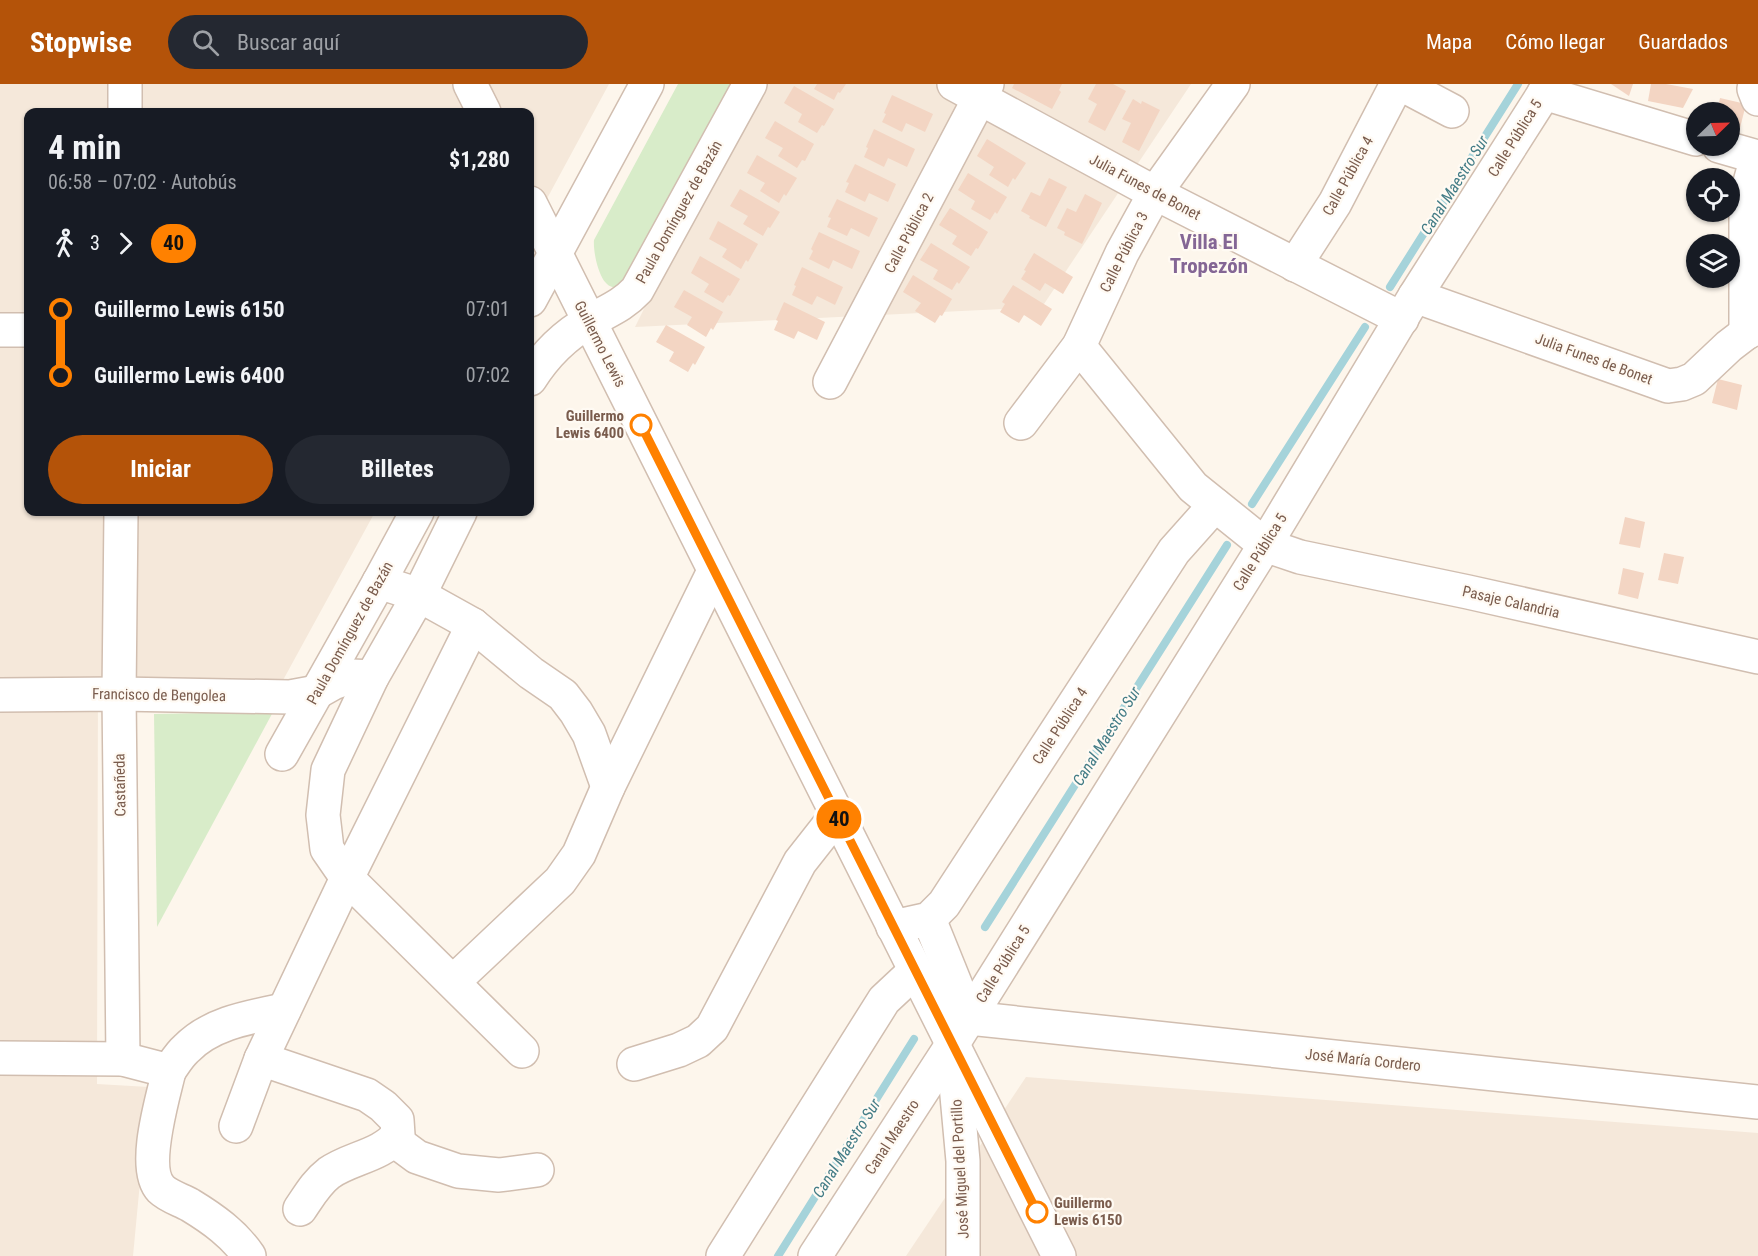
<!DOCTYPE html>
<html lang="es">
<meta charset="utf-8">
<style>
:root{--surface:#171b24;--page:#242831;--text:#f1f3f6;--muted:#9ea1a6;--accent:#b45309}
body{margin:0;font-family:"Roboto Condensed",sans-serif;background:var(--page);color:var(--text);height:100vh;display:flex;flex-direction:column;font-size:22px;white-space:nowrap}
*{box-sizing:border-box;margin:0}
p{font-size:20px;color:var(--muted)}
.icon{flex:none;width:33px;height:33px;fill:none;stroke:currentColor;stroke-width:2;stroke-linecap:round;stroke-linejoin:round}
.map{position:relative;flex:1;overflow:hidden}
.side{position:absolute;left:24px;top:24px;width:510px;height:408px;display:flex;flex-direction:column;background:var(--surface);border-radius:12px;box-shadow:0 2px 4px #0004}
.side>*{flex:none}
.badge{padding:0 12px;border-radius:20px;font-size:21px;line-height:39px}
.needle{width:39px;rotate:67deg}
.fabs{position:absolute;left:1686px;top:18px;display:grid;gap:12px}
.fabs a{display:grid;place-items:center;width:54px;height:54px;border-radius:50%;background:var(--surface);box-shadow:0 2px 4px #0004;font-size:30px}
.map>.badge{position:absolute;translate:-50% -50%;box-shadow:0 0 0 3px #fff}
.legs{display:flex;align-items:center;gap:9px;height:66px;padding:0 24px;font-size:20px}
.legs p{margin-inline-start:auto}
.overview{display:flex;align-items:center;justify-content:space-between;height:102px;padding:0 24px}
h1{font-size:33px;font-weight:700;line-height:45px}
.action{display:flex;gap:12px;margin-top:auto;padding:12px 24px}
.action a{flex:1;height:69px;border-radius:36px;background:var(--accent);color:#fff;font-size:24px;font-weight:700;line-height:69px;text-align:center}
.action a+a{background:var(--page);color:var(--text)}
ul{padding:0 24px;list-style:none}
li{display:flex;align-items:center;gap:21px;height:66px;font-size:22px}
li i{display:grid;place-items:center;width:9px;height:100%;margin:0 8px;background:currentColor}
li i::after{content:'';width:15px;height:15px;margin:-8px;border:4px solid;border-radius:50%;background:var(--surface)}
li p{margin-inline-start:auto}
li:first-child i{background:linear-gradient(#0000 50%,currentColor 0)}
li:last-child i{background:linear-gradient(currentColor 50%,#0000 0)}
header{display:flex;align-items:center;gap:36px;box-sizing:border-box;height:84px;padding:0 30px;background:var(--accent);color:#fff}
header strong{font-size:28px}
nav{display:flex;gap:33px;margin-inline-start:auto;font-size:21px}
.search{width:420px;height:54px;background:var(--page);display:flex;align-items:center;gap:15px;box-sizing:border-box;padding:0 21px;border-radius:33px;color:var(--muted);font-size:22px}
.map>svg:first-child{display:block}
.residential{fill:#f5e8da}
.green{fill:#d8ecc9}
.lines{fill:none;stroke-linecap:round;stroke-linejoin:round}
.stream{stroke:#a5d3da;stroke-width:8}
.building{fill:#f3d5c3}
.minor-casing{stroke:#d1beb0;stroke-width:36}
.minor{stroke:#fff;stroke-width:33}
.line-1-casing{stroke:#fff;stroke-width:14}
.line-1{stroke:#ff8100;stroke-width:9}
.stop-1-dot{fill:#fff;stroke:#ff8100;stroke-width:3}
.labels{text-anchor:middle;stroke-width:4.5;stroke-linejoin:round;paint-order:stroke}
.street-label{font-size:15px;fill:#7a5c4d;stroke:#fffaf3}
.stop-label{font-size:15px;font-weight:bold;fill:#7a5c4d;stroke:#fffaf3;text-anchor:end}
.water-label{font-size:16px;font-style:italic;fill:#437c86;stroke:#fffaf3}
.district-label{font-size:21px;font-weight:bold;fill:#846695;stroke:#fffaf3}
</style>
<header>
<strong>Stopwise</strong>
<div class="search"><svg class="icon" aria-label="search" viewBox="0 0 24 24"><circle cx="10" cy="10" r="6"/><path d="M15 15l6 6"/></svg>Buscar aquí</div>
<nav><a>Mapa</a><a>Cómo llegar</a><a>Guardados</a></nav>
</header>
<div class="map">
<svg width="1758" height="1172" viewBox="0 0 1758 1172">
<rect width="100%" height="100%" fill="#fdf6ec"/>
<g class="residential">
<polygon points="0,0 609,0 530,146 530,28 28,28 28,428 375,428 282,598 98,597 97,1000 149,1003 133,1172 0,1172"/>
<polygon points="755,0 1191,0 1042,223 635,243"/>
<polygon points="1026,993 1758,1049 1758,1172 906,1172"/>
</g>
<g class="green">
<path d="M678 0H742L620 204C615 204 609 203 606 199 598 191 593 167 594 156Z"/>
<polygon points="273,628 157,843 154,630"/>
</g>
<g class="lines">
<g class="stream">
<polyline points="1390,203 1518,0"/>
<polyline points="1252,420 1365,243"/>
<polyline points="985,843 1227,461"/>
<polyline points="778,1172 914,955"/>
</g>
</g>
<g class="building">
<polygon points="817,0 846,0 840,9 838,8 834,16 814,5"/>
<polygon points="1014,0 1062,0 1059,6 1061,8 1052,25 1012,4"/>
<polygon points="1096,0 1113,0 1126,7 1105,47 1088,38 1097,20 1088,15"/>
<polygon points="1611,0 1633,0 1629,12"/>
<polygon points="1651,0 1666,0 1693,5 1683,24 1648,17"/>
<polygon points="794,2 834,25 824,42 822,41 817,49 798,38 802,30 784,19"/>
<polygon points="892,11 933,30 925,48 906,39 902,48 882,38 886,30 884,29"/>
<polygon points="1720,14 1746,20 1740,44 1730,42 1730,28 1717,28"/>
<polygon points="1133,15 1141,20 1142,17 1160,26 1139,67 1122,58 1131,39 1122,35"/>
<polygon points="775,37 814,60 805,77 802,76 797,84 778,72 783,64 765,54"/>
<polygon points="874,45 915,65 907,83 888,74 884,83 864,73 868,64 866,63"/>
<polygon points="987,55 1026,79 1015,96 1013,94 1008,103 989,91 994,83 977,72"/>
<polygon points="757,71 797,94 786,112 784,110 779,119 760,107 765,99 747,89"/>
<polygon points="855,80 896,100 888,118 869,109 865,118 845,108 849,99 846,98"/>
<polygon points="968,89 1007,113 997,130 995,128 990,136 971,125 975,117 958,106"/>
<polygon points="1049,94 1067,103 1046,143 1029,134 1030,132 1021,127 1031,108 1040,112"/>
<polygon points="740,105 780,128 770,144 768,143 763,152 743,140 748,132 730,122"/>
<polygon points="1085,110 1102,119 1082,160 1064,151 1065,148 1057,144 1067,124 1076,128"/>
<polygon points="837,115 878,134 869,153 851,144 847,152 827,143 831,134 828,133"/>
<polygon points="950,124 988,148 978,165 976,164 971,172 952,160 957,152 939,141"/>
<polygon points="718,137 758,160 748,178 746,176 741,185 722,173 727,165 709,155"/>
<polygon points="819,148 860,167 852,185 833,176 829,185 809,175 813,167 811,165"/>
<polygon points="931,159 970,183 959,200 957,198 952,206 933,195 938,186 920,176"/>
<polygon points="1034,169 1073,193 1063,210 1045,199 1040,207 1021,195 1026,187 1024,186"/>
<polygon points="700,172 740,195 730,212 728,211 723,219 704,208 709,200 691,189"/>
<polygon points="802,183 843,203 835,221 817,212 812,221 792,211 796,202 794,201"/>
<polygon points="913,191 952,215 942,232 940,231 935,239 915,227 921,219 903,208"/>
<polygon points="1013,201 1052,225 1041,242 1024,231 1019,239 1000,228 1005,220 1002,218"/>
<polygon points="684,206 723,228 713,246 711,244 706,253 687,241 692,233 674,223"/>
<polygon points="784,218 825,238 817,256 798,247 794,255 774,246 778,237 776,236"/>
<polygon points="666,241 705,263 695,281 693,279 688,288 669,277 674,268 656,258"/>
<polygon points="1718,295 1742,301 1737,326 1712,319"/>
<polygon points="1625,433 1645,438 1640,464 1619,460"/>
<polygon points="1664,469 1684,473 1678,500 1658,496"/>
<polygon points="1623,484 1644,489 1638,515 1618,510"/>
</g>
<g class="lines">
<defs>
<g id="minor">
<polyline points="470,0 484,28"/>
<polyline points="954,0 1155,109 1402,235"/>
<polyline points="1401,0 1452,27"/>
<polyline points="1755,0 1754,5 1758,15"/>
<polyline points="1544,9 1696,55"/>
<polyline points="125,28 125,0"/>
<polyline points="1719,62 1757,73 1746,113 1746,249"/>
<polyline points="530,119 1059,1172"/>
<polyline points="1295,181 1335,119 1397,0"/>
<polyline points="1415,212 1668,302 1682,300 1694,295 1729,262 1746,249 1758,243"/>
<polyline points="530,216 647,0"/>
<polyline points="0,246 28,246"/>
<polyline points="1079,262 1193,403 1265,461 1300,473 1468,508 1758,573"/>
<path d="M530 295C545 271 565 251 590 237 607 227 622 222 637 206L750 0"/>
<polyline points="830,298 987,0"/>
<polyline points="1021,339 1079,262 1122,169 1155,109 1233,0"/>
<polyline points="121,428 119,610 123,975"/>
<polyline points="460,428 419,511 372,593 328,686 323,731 327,765 347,794 522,967"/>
<polyline points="379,498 419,511 473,541 531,589 563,611 576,628 589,650 608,703"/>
<polyline points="0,611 119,610 290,613 317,608 333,599 352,592 372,593"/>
<polyline points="282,670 379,498 417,428"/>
<polyline points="929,835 969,934"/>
<polyline points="893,843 929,835 944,820 1174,467 1215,421"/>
<polyline points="453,898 560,797 579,770 608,703 714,487"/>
<polyline points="969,934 1758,1018"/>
<path d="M0 974 123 975 169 987C174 980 179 971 186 965 211 939 250 933 284 926"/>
<path d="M261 975 367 1011 383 1022 397 1036 398 1051C381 1072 350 1074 329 1089 316 1099 309 1112 300 1125"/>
<polyline points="954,979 963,1077 963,1172"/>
<polyline points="634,980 679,966 698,957 712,944 800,778 837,731"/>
<path d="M169 987C163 1013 141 1084 161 1105 168 1112 181 1116 190 1121 213 1135 234 1150 249 1172"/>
<polyline points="236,1042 261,975 347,794 473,541"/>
<polyline points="394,1056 417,1073 458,1087 499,1091 537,1086"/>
<polyline points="723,1172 884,916 915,887"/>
<polyline points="815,1172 952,961 1265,461 1415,212 1550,0"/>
</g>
</defs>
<use href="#minor" class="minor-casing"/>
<use href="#minor" class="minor"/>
</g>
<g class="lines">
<defs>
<polyline id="line-1" points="641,341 1037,1128"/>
</defs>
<use href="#line-1" class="line-1-casing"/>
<use href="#line-1" class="line-1"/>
</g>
<g class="stop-1-dot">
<circle cx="641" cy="341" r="10"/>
<circle cx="1037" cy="1128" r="10"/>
</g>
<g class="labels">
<g class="street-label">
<text transform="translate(1515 54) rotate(-58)" y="5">Calle Pública 5</text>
<text transform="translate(1348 92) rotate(-61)" y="5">Calle Pública 4</text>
<text transform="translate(1145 103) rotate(28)" y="5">Julia Funes de Bonet</text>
<text transform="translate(679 128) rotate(-61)" y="5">Paula Domínguez de Bazán</text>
<text transform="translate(909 149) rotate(-62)" y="5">Calle Pública 2</text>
<text transform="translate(1124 168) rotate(-63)" y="5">Calle Pública 3</text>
<text transform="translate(600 260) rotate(63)" y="5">Guillermo Lewis</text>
<text transform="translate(1594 275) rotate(20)" y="5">Julia Funes de Bonet</text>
<text transform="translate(1260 468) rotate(-58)" y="5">Calle Pública 5</text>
<text transform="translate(1511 518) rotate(13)" y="5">Pasaje Calandria</text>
<text transform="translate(350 549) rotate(-61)" y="5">Paula Domínguez de Bazán</text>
<text transform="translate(159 611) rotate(1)" y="5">Francisco de Bengolea</text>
<text transform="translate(1060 642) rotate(-57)" y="5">Calle Pública 4</text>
<text transform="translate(120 701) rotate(-91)" y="5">Castañeda</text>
<text transform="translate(1003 880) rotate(-58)" y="5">Calle Pública 5</text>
<text transform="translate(1363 976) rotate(6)" y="5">José María Cordero</text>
<text transform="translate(892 1053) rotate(-57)" y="5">Canal Maestro</text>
<text transform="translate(960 1085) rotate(-93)" y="5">José Miguel del Portillo</text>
</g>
<g class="stop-label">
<text x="624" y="337">Guillermo<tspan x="624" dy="17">Lewis 6400</tspan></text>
<text x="1054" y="1124" text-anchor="start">Guillermo<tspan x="1054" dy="17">Lewis 6150</tspan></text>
</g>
<g class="water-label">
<text transform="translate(1454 101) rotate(-58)" y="6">Canal Maestro Sur</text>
<text transform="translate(1106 652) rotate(-58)" y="6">Canal Maestro Sur</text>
<text transform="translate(846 1064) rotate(-58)" y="6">Canal Maestro Sur</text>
</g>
<g class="district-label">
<text x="1209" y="165">Villa El<tspan x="1209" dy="24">Tropezón</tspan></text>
</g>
</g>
</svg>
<div class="fabs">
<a><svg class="needle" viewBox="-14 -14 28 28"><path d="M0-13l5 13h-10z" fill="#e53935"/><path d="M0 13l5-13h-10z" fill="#9ea1a6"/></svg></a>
<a><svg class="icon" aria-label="locate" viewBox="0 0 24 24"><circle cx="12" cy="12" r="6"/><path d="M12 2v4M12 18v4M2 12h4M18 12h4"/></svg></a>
<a><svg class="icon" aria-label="layers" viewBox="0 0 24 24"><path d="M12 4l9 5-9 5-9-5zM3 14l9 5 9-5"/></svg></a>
</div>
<b class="badge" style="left:839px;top:735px;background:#ff8100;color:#111">40</b>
<section class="side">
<div class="overview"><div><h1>4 min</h1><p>06:58 – 07:02 · Autobús</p></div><b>$1,280</b></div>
<div class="legs"><svg class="icon" aria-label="walk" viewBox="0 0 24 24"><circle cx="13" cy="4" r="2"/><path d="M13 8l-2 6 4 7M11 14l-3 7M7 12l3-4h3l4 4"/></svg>3<svg class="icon" aria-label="forward" viewBox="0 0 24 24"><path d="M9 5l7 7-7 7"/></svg><b class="badge" style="background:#ff8100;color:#111">40</b></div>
<ul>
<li><i style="color:#ff8100"></i><b>Guillermo Lewis 6150</b><p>07:01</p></li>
<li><i style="color:#ff8100"></i><b>Guillermo Lewis 6400</b><p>07:02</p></li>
</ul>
<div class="action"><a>Iniciar</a><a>Billetes</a></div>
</section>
</div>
